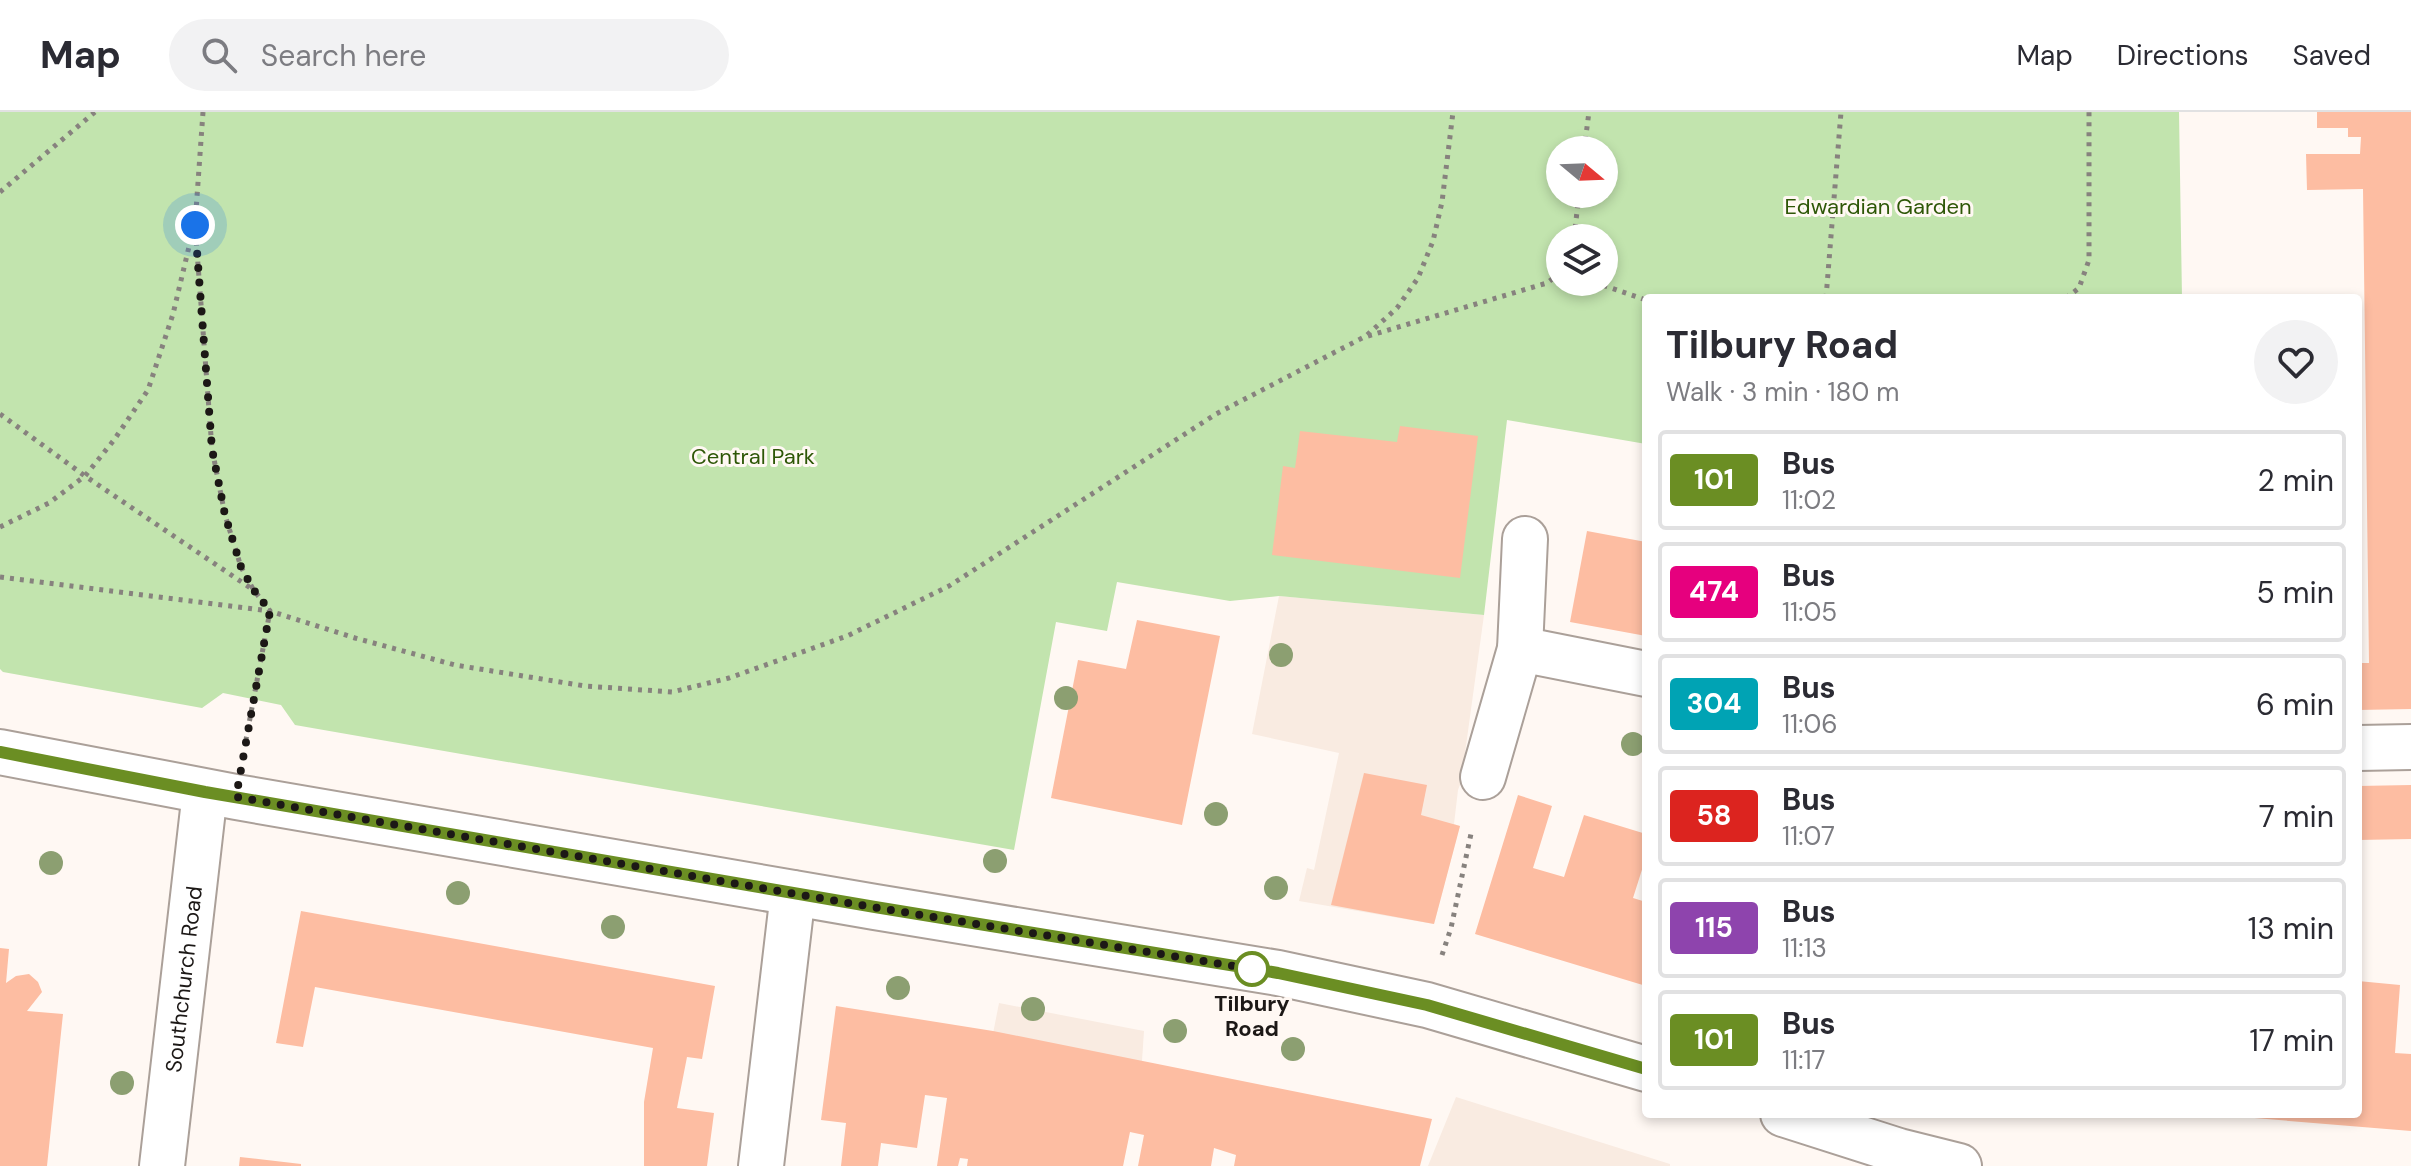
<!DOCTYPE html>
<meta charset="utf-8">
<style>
:root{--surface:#fff;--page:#f2f2f3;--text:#2b2b33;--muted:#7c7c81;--line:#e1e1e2}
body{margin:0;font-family:"DM Sans",sans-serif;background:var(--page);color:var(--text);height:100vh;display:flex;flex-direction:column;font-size:30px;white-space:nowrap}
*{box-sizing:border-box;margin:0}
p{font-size:26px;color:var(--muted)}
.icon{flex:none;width:44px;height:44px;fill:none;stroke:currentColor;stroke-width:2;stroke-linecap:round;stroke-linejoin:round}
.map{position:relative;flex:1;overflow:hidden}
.side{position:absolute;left:1642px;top:182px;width:720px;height:824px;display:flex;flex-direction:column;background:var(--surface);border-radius:8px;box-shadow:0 4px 12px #0003}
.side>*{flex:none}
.badge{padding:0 16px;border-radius:6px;font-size:28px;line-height:52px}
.needle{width:52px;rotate:109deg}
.controls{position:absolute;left:1546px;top:24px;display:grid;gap:16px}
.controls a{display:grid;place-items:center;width:72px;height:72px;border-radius:50%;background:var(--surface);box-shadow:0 4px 12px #0003;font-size:40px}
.you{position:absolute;width:40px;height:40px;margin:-20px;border:6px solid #fff;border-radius:50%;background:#1a73e8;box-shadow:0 0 0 12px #1a73e833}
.map>.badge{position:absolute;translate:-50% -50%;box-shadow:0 0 0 4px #fff}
.round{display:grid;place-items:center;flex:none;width:84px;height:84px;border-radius:42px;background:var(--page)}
.headline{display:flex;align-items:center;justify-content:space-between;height:136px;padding:0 24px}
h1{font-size:38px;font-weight:700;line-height:60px}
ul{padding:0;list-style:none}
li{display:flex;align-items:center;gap:24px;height:100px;margin:0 16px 12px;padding:0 8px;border:4px solid var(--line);border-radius:8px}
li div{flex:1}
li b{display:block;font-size:30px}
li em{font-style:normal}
li .badge{min-width:88px;font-weight:700;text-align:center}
header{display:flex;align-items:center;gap:48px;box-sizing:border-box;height:112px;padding:0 40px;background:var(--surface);border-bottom:2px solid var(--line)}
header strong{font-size:38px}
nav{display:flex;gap:44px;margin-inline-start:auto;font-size:28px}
.search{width:560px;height:72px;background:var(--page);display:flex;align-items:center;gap:20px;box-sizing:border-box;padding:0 28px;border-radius:44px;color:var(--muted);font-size:30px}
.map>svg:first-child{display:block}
.built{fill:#f9ebe1}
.green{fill:#c2e4ae;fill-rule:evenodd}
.building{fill:#fdbda2}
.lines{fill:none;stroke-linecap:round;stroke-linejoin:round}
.minor-casing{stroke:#aba099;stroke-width:48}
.major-casing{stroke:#aba099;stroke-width:48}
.path{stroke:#87827e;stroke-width:5;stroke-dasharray:4 6;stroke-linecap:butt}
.minor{stroke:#fff;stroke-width:44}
.major{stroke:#fff;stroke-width:44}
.tree{fill:#8c9f71}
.line-casing{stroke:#fff;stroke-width:18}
.line{stroke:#6b8e23;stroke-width:12}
.walk{stroke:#1c1816;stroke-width:8;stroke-dasharray:0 14.4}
.stop-dot{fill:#fff;stroke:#6b8e23;stroke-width:4}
.labels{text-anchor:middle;stroke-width:6;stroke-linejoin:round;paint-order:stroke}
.park-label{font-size:22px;fill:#2e5707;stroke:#fff8f3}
.street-label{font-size:22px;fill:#1c1816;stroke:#fff8f3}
.stop-label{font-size:22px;font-weight:bold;fill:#1c1816;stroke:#fff8f3}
</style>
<header>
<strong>Map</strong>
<div class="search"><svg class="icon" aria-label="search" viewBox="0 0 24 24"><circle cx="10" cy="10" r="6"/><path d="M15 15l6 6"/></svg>Search here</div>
<nav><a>Map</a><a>Directions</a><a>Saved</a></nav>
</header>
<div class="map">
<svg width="2411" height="1054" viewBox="0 0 2411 1054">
<rect width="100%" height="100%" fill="#fff8f3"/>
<g class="built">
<polygon points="1279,484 1484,503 1461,670 1458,678 1454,712 1460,714 1434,812 1299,789 1307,756 1314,758 1339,641 1252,622"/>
<polygon points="999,891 1144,919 1142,949 1123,1054 967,1054"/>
<polygon points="1456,985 1670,1052 1670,1054 1428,1054"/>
</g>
<path class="green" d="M0 0H2179L2182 186H1646V332L1507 308 1484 503 1279 484 1230 489 1117 470 1107 519 1056 510 1014 738 295 613 281 593 223 581 202 596 3 560 0 557ZM1560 38H1604V82H1560ZM1560 126H1604V170H1560Z"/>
<g class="building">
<polygon points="2317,0 2411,0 2411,597 2358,598 2358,551 2369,551 2363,77 2307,78 2306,42 2360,42 2361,25 2348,25 2348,16 2317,16"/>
<polygon points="1400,314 1478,324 1460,466 1272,443 1283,354 1295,356 1300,319 1397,330"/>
<polygon points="1587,419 1646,430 1646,524 1570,510"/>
<polygon points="1137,508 1220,524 1182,713 1051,686 1078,548 1126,557"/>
<polygon points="1364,661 1427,673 1421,703 1460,714 1434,812 1331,793"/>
<polygon points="2411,673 2411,727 2358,728 2358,674"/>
<polygon points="1518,683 1552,694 1533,756 1564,765 1584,703 1646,722 1646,745 1633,786 1646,790 1646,874 1475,822"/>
<polygon points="301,799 715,874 702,947 687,945 677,996 714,1001 707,1054 644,1054 644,990 653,936 315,875 303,935 276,931"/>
<polygon points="0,836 9,837 6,871 16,864 29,862 38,870 42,880 27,899 63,902 47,1054 0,1054"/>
<polygon points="2358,869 2400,873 2395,941 2411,942 2411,1019 2230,1004 2231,1002 2358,1002"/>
<polygon points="836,894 993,919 1432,1007 1420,1054 1234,1054 1236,1043 1214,1036 1211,1054 1138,1054 1144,1023 1130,1020 1123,1054 967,1054 968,1047 960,1046 958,1054 937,1054 947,986 925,983 917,1036 881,1031 878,1054 841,1054 846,1011 821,1008"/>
<polygon points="240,1045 301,1052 301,1054 239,1054"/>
</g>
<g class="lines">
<defs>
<g id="minor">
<polyline points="1520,537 1646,562"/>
<polyline points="2358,636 2411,635"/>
<polyline points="1483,665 1520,537 1525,427"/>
<path id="s1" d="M162 1054 205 680"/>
<polyline points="761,1054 793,781"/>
</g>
<g id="major">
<polyline points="0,640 236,685 875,795 1278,861 1427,893 1646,957"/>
<polyline points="1783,1002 1899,1039 1959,1054"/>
</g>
</defs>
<use href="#minor" class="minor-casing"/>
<use href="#major" class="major-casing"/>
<g class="path">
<polyline points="203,0 195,113 212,337 225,403 241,455 253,477 270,499 355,526 455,553 585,574 672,580 729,566 847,524 949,474 1216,302 1366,224 1397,196 1418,166 1433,129 1442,90 1453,0"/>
<polyline points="1584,38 1589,0"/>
<polyline points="0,80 95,0"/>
<polyline points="1574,126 1579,82"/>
<polyline points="1594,170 1646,188"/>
<polyline points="1826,186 1841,0"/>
<polyline points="2066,186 2079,176 2089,148 2089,0"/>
<polyline points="1368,224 1547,171 1560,161"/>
<polyline points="0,302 85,364 252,477"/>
<polyline points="0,415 49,391 85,364 114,328 148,278 173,202 193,118"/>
<polyline points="0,465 270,499 245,633"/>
<polyline points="1442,843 1451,816 1472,717"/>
</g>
<use href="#minor" class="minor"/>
<use href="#major" class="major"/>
</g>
<g class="tree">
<circle cx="1281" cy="543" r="12"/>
<circle cx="1066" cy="586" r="12"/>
<circle cx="1633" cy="632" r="12"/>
<circle cx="1216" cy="702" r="12"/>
<circle cx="995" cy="749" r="12"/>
<circle cx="51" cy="751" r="12"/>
<circle cx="1276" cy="776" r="12"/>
<circle cx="458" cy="781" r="12"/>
<circle cx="613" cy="815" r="12"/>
<circle cx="898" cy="876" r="12"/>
<circle cx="1033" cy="897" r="12"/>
<circle cx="1175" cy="919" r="12"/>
<circle cx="1293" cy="937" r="12"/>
<circle cx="122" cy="971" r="12"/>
</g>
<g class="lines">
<defs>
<polyline id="line" points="0,640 205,680 875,795 1278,861 1427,893 1646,957"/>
</defs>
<use href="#line" class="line-casing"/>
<use href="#line" class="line"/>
<polyline class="walk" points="195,113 212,337 225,403 241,455 253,477 270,499 236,685 848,791 1252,857"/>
</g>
<circle class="stop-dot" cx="1252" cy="857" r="16"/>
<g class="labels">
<g class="park-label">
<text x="1878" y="102">Edwardian Garden</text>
<text x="753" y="352">Central Park</text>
</g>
<g class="street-label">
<text dy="8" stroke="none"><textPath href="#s1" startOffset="188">Southchurch Road</textPath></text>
</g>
<g class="stop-label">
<text x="1252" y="899">Tilbury<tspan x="1252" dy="25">Road</tspan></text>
</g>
</g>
</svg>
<div class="controls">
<a><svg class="needle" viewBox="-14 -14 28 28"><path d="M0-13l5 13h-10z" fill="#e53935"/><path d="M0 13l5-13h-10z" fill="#7c7c81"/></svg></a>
<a><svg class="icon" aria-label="layers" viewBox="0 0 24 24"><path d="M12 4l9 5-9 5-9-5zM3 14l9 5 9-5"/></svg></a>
</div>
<div class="you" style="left:195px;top:113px"></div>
<section class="side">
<div class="headline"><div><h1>Tilbury Road</h1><p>Walk · 3 min · 180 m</p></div><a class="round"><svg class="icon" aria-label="heart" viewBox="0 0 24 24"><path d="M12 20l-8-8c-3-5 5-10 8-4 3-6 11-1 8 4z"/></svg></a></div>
<ul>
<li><span class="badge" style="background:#6b8e23;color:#fff">101</span><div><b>Bus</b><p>11:02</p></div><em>2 min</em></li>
<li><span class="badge" style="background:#e6007e;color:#fff">474</span><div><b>Bus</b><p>11:05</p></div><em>5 min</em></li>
<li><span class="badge" style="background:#00a3b4;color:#fff">304</span><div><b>Bus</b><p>11:06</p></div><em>6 min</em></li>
<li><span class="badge" style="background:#dc241f;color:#fff">58</span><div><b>Bus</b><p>11:07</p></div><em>7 min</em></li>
<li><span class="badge" style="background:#8e44ad;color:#fff">115</span><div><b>Bus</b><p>11:13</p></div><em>13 min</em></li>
<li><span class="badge" style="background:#6b8e23;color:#fff">101</span><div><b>Bus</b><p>11:17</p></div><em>17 min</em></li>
</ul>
</section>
</div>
